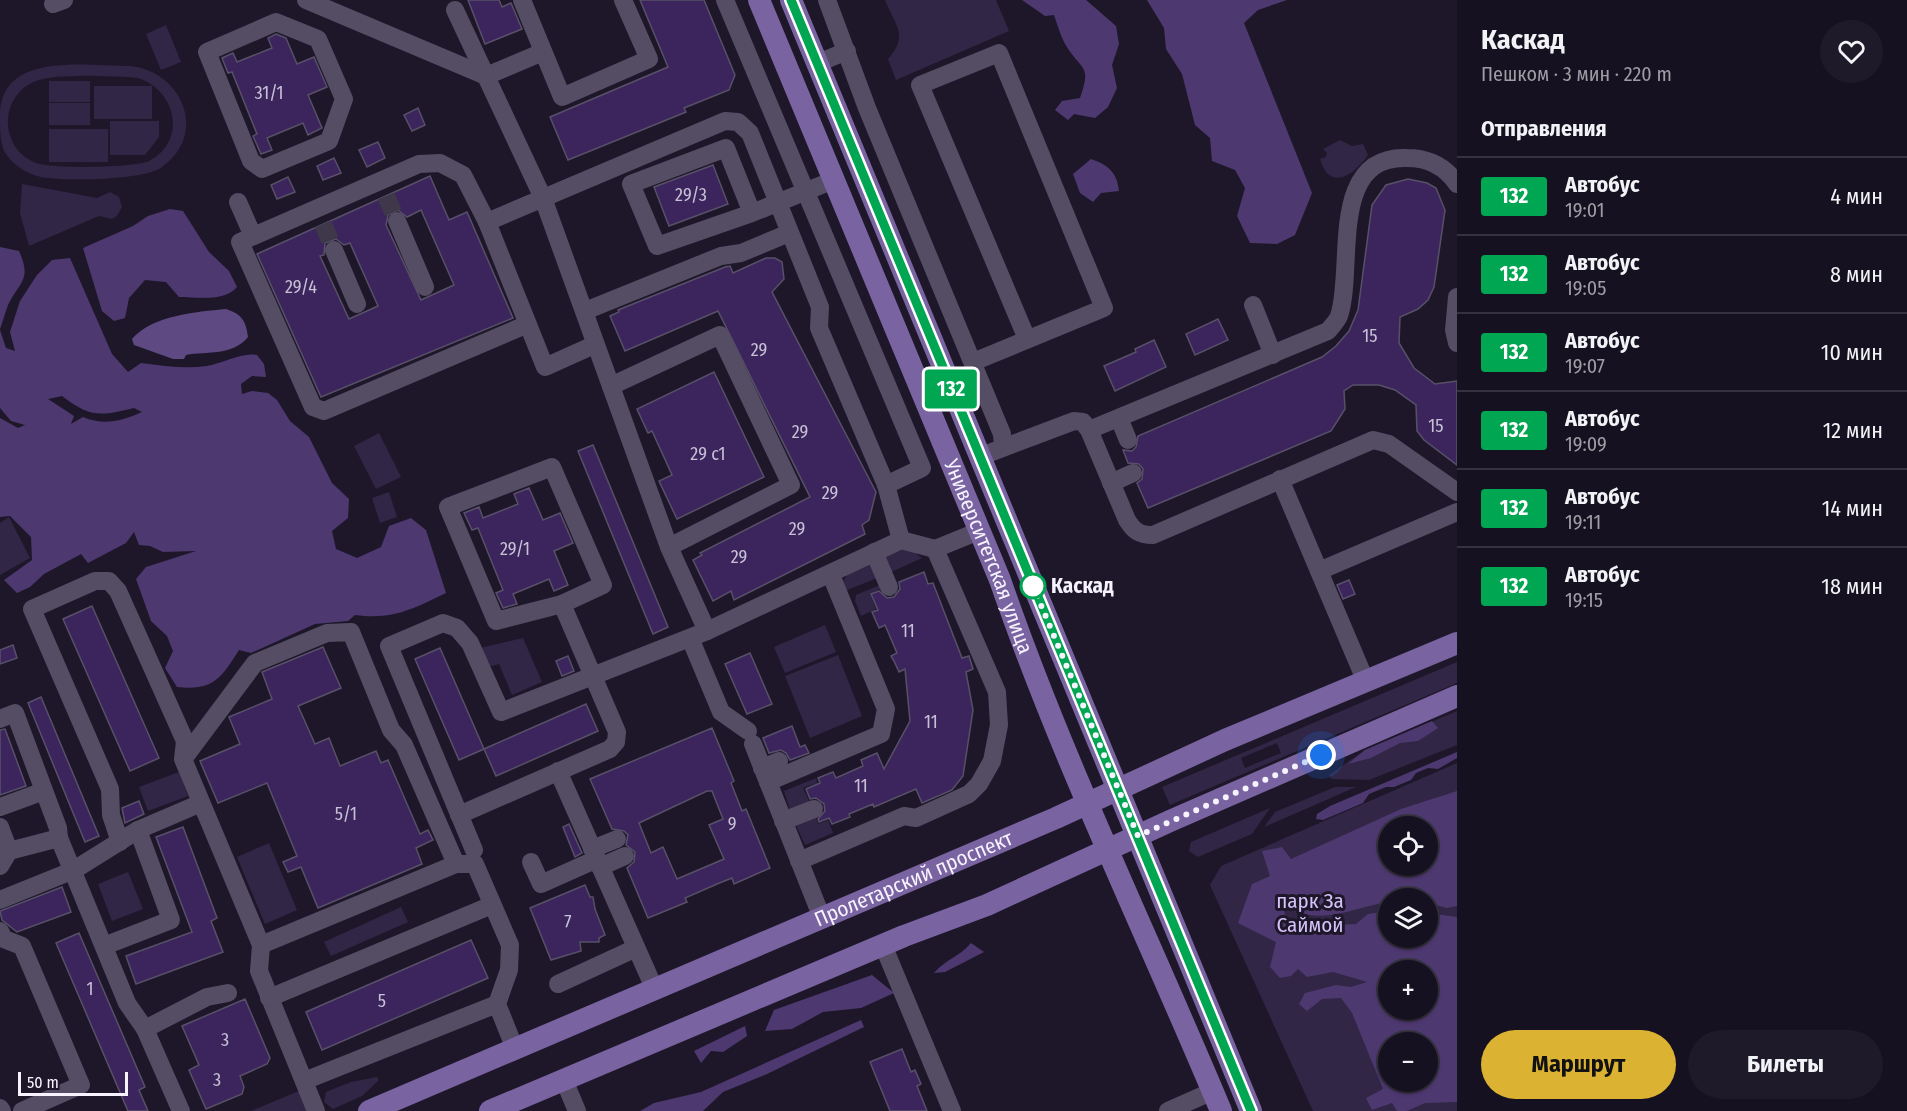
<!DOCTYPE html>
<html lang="ru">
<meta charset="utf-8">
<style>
:root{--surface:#161120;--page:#1f1a29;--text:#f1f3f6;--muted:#9e9da5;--line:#35313e;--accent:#dcb233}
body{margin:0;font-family:"Fira Sans Condensed",sans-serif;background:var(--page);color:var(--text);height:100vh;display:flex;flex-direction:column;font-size:22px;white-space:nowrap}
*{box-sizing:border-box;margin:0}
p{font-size:20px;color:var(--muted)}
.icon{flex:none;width:33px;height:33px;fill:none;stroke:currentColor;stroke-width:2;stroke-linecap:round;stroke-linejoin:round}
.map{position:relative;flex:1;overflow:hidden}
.drawer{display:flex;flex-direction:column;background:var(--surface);width:450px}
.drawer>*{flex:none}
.badge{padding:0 12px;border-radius:4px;font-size:21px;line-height:39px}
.tools{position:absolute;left:1378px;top:816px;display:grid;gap:12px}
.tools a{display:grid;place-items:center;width:60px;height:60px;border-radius:50%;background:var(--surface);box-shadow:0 2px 4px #0004,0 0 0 2px var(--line);font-size:30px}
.scale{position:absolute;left:18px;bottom:15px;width:110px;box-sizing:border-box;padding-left:6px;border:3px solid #f6f3fe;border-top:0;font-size:16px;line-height:21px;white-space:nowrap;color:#f6f3fe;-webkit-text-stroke:4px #1e172a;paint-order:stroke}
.you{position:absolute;width:30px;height:30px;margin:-15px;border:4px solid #fff;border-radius:50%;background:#1a73e8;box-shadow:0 0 0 9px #1a73e833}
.map>.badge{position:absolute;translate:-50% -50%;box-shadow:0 0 0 3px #fff}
h2{padding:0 24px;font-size:22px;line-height:54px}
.round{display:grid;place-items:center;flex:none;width:63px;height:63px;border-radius:32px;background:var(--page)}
.headline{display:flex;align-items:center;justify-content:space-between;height:102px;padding:0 24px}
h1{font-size:28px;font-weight:700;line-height:45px}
.cta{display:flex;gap:12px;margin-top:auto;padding:12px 24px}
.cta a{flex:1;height:69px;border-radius:36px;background:var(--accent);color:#111;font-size:24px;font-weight:700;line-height:69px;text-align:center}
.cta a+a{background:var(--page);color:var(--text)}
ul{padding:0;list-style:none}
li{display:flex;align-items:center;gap:18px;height:78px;padding:0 24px;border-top:2px solid var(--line)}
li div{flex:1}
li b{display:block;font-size:22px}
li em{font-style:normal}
li .badge{min-width:66px;font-weight:700;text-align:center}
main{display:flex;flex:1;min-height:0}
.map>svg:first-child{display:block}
.green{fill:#312645;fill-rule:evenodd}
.forest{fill:#4d3870;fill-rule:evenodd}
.water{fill:#5e4983}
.building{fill:#3b255c;stroke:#585068;stroke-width:1.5;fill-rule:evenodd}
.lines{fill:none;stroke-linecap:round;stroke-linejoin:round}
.minor-tunnel{stroke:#3e384a;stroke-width:18;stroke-dasharray:18 9;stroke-linecap:butt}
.minor{stroke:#544d64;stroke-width:18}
.major{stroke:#7a63a1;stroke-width:22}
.line-casing{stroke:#fff;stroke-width:14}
.line{stroke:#00a651;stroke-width:9}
.walk{stroke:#f6f3fe;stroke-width:6;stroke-dasharray:0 10.8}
.stop-dot{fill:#fff;stroke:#00a651;stroke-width:3}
.labels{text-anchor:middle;stroke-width:6;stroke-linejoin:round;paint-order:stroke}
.number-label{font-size:18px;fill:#c7c0d6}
.street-label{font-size:21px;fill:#f6f3fe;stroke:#1e172a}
.stop-label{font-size:21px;font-weight:bold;fill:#f6f3fe;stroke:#1e172a;text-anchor:start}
.park-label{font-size:21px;fill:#d4c3f8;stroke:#1e172a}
</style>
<main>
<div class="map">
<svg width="1457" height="1111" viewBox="0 0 1457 1111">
<rect width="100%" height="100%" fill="#1e172a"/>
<g class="green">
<path d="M885 0H996L1009 31 896 80 888 59C909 35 896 27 885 0Z"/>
<polygon points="166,25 181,62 161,70 146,34"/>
<path d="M130 66C182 71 209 134 162 167 143 181 64 181 41 177 26 174 12 164 4 151 0 141 0 128 0 116 0 51 85 66 130 66ZM138 78C176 90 188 141 149 161 134 168 53 169 36 163 25 159 15 150 11 138 1 113 16 84 43 79 67 74 113 76 138 78Z"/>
<rect x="49" y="81" width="41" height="21"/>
<rect x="94" y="86" width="58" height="33"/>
<rect x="49" y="103" width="41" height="22"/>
<polygon points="110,121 159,121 159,137 145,155 110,155"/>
<rect x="49" y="129" width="59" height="33"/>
<path d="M1340 140 1352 146 1363 144 1368 155C1355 174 1330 193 1320 159L1326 157 1327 153 1323 149Z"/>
<polygon points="22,184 97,198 110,192 119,197 122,207 117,216 112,219 99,216 29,246 20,213"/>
<polygon points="379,433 401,477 376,489 354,446"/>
<polygon points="389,492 397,517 380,523 372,498"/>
<polygon points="9,517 30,558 0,575 0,523"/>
<polygon points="905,549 913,551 922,558 889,573 883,556"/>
<polygon points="874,560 882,576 845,591 842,584 850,569"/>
<polygon points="885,583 886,586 870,594 876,609 861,616 855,601 856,595"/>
<polygon points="825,625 836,652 785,673 774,647"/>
<polygon points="523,638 542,682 512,695 499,664 488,667 480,648"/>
<polygon points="838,655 862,716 810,738 785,676"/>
<path d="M1457 662V683L1170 805 1162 787ZM1277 743 1281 753 1245 768 1241 758Z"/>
<polygon points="1457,711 1457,745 1369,780 1332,779 1329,775 1365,750"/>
<path d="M1457 763V1111H1313L1210 885 1221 866ZM1389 826H1428V866H1389ZM1389 898H1428V938H1389ZM1389 970H1428V1010H1389ZM1389 1042H1428V1082H1389Z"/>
<polygon points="179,772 188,796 148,811 139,787"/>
<polygon points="816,778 817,783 803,788 812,807 792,816 784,791"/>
<polygon points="1335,787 1356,787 1264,827 1275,812"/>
<polygon points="1270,808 1252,834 1198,857 1189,851 1191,842"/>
<polygon points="814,812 818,824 828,820 833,833 805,845 796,825"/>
<polygon points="269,843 297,910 265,924 237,857"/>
<polygon points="128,872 143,909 112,921 98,884"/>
<polygon points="401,907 408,922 331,956 324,942"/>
<polygon points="377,1077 379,1080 362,1096 333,1109 324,1102 326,1092 351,1082"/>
<polygon points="299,1091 307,1105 306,1111 251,1111"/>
</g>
<g class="forest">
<path d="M1022 0H1086L1116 26 1119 44 1112 65 1117 88 1108 107 1095 118 1074 114 1068 120 1055 110 1062 101 1080 98C1092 65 1082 71 1067 47 1061 38 1058 26 1054 15L1045 16Z"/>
<polygon points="1147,0 1287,0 1258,10 1244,23 1312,193 1295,235 1277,244 1250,243 1237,216 1245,188 1235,170 1212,161 1210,138 1195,125 1182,74 1166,49 1164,28"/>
<path d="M1091 159C1108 165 1117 172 1119 191L1101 193 1093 202 1080 193 1073 174Z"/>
<path d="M170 209 183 211 209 252 229 271 237 287C225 302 197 297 179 297L166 282 145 280 129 298 125 318 114 321 102 311 83 248 133 226 148 216Z"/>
<path d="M0 247 19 251C32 280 20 281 8 305 5 313 3 321 0 329Z"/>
<path d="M70 258 112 354 128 372 141 363C164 366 185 369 207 366 224 363 242 352 257 355L264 364 266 377 252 376 241 384 242 394 252 391 268 393 277 400 290 421 309 437 332 483 349 499 348 518 332 531 336 549 357 558 381 547 389 526 411 518 426 530 446 593C413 609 393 620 355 615L348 621 315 624 251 653 239 650C221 678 214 691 177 687L165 668 173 651 167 636 151 621 136 579 146 567 196 551 163 552 150 546 139 545 134 532 126 543 88 563 81 554 44 574 30 587 17 593 4 580 32 560 31 537 10 516 0 517V418L18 428 25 425 11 421 0 408V330L6 348 15 351 10 332 20 301 37 275 52 260ZM62 396C91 418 100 416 134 408L142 412C122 421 104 426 83 417L71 424 74 416 48 399Z"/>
<polygon points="1432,721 1438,728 1418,741 1400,743 1371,758 1348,764 1365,750"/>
<polygon points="1457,752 1457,758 1438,769 1428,768 1416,773 1411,780 1394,787 1386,787 1369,794 1363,803 1323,820 1316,819 1317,814 1330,806"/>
<path d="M1457 791V906L1447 908 1428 903V898H1389V902C1358 906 1332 922 1299 913 1294 912 1289 905 1284 902L1285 922 1294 928 1301 922 1329 925 1356 924 1368 914 1389 911V938H1428V913L1457 917V1102L1425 1103 1407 1111H1397L1392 1103 1372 1110 1366 1098 1383 1089 1352 1013 1341 998 1322 999 1307 1011 1299 1004 1305 993 1336 985 1351 987 1367 982 1333 972 1307 977 1298 969 1291 976 1280 978 1270 967 1276 942 1238 923 1252 884 1270 876 1262 851 1282 847 1291 859 1401 809ZM1389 826H1428V866H1389ZM1389 970H1428V1010H1389ZM1389 1042H1428V1082H1389Z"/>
<path d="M971 943 984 952 945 972 934 973C946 959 959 957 971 943Z"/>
<polygon points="872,975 894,993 861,1008 823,1012 792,1029 765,1031 774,1010"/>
<polygon points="861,1020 864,1027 767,1074 723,1092 703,1111 640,1111 654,1103 701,1092"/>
<polygon points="745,1026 747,1036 723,1052 711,1051 701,1063 694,1051"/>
</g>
<path class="water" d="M226 309C241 314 246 320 248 337 233 356 207 351 186 355L184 359H173L134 345 132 339C153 315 196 312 226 309Z"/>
<g class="building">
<polygon points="468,0 499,0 502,7 511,3 522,29 485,44"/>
<polygon points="640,0 704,0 735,75 729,90 684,108 686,112 568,160 550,117 668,67"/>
<polygon points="276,34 286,38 297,64 314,57 327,87 308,95 322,128 308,135 303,123 267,138 272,150 261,154 253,136 257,134 232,72 228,73 222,58 233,53 237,62 272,48 268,38"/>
<polygon points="418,108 425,125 412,131 404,115"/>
<polygon points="378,142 385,158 367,167 359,150"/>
<polygon points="334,158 341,173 323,180 317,166"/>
<polygon points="713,165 728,204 669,226 654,187"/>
<path d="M430 176 449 220 467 212 513 318 321 397 257 254ZM398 210 407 217 421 210 454 285 421 300 386 225 388 215ZM336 239 344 245 350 243 378 306 349 319 320 256 324 255 325 243Z"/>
<polygon points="288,177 295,192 277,199 271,185"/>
<polygon points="1408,179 1427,183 1436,188 1445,210 1434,287 1428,300 1418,309 1400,317 1399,343 1414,368 1435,384 1457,381 1457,465 1424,440 1417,431 1416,405 1395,390 1379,385 1353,385 1344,391 1345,409 1331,431 1148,508 1137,483 1142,479 1143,469 1139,464 1128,463 1123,450 1132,451 1136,447 1138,436 1322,357 1336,346 1349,331 1358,310 1372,205 1386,185"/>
<polygon points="766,258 775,258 782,262 784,279 772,292 876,492 869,520 862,525 865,534 734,600 731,591 713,601 693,560 702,555 700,553 810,497 718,311 625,351 610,316 619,312 618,310 725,267 730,266 733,273"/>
<polygon points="1218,319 1228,340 1195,355 1186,334"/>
<polygon points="1154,340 1166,367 1115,391 1104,366 1136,352 1135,349"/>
<polygon points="714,372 764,477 677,519 659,481 672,475 652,431 648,433 637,409"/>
<polygon points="593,445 668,627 653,634 578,451"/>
<polygon points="529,488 543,520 560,513 573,543 554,551 568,585 554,591 549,579 513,594 517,604 503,608 496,593 503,590 478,528 472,530 464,513 479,507 483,518 518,504 514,494"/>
<polygon points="924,572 928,584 933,583 962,658 969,656 973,669 966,672 973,710 963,776 952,790 922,803 916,789 874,807 873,804 849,814 850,817 832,824 829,818 819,822 818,819 825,811 824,804 816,798 810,799 806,789 820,783 818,778 833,772 836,778 863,766 861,760 877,753 884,769 910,721 905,669 899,672 894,661 891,656 897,653 885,625 879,628 872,612 878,610 871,594 879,591 887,598 894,597 900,589 899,582"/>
<polygon points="1349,580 1355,594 1343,599 1337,585"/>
<polygon points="92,606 159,758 130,771 63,619"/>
<polygon points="13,645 17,658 0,664 0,650"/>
<polygon points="323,647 341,688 298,706 315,744 329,738 340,766 376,751 381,763 388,760 420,834 428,830 433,840 416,848 422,864 318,908 301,867 288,872 283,862 297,856 267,783 218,803 200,761 240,744 229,717 272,699 262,672"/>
<polygon points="440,648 484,749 459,760 415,659"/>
<polygon points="750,653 772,704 747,714 725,664"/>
<polygon points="568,656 574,671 562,676 556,661"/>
<polygon points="41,697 99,836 85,842 28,703"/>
<polygon points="586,704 598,731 496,776 484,749"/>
<polygon points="792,726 800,747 805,745 809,753 790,760 786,753 781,750 769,753 763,738"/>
<path d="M712 728 734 781 731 783 735 793 742 811 746 809 770 868 734 884 732 878 717 884 685 898 687 902 648 918 627 868 634 862 635 852 626 845 628 835 624 831 612 829 590 779ZM707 791H712L723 819 709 825 724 859 677 879 663 847 651 853 639 823Z"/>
<polygon points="5,729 26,786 0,795 0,730"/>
<polygon points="139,801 144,814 125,823 122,808"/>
<polygon points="569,824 582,853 575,857 563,827"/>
<polygon points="183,827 217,918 211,921 223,952 136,984 126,956 192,932 156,837"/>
<polygon points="585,885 590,897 593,897 595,909 605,935 599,938 599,942 580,942 581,951 551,960 530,908"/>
<polygon points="62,887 71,912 17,932 2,920 0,911"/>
<polygon points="79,933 145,1087 139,1090 148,1111 128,1111 56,943"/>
<polygon points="471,940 488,978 322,1050 306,1012"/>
<polygon points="245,999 270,1058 267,1064 240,1076 244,1087 242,1094 206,1109 189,1070 199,1065 182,1026"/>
<polygon points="902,1049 911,1072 915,1070 921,1084 917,1086 927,1111 890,1111 870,1062"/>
</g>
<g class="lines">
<g class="minor-tunnel">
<polyline points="386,196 397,221"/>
<polyline points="323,224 334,250"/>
</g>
<g class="minor">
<polyline points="306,0 486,76 543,52"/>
<polyline points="522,0 562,97 649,59 623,0"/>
<polyline points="725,0 922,468 886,485"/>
<polyline points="827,0 867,108 1002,434 1003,447"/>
<polyline points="53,4 64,0"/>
<polyline points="455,10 543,198 669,547 707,631"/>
<polygon points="276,22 318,39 344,99 329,141 262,169 251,161 207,52"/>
<polyline points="818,63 847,51"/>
<polyline points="238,202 253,236"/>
<polyline points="752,213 726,148 631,184 657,246 752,213 834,180"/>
<polyline points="397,221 425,287"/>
<polyline points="487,222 725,121 738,122 750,133 820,307 819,328 886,485 901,540"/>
<polyline points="334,250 357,304"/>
<polyline points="1457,297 1454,330 1457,343"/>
<polyline points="1253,305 1273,355"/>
<polyline points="585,311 721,256 741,253 789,233"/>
<polyline points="528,324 324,411 313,407 240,242 419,164 440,163 463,175 487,222 545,367 594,345"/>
<polyline points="973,362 1104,308 999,53 920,85 1027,339"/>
<polyline points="611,386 720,335 791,485 669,547"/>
<polyline points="1119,418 1128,440"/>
<path d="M1089 430 1328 331C1332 326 1337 321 1339 316 1355 268 1327 155 1407 158 1428 158 1445 166 1457 184"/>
<path d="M979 457 1074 421 1083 422 1089 430 1127 520C1134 531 1139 535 1153 535L1373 440 1389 444 1457 492"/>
<polygon points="552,467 603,585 562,604 496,621 448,507"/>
<polyline points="1280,479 1366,682"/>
<polyline points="1111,483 1133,473"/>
<polyline points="874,552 889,587"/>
<polyline points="1319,571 1457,512"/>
<polyline points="690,638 721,712 748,731"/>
<polyline points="0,719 15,713 58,828 59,838 127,1003 145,1029 181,1111"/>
<polyline points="753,744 822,918"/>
<polyline points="184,758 255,663 327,633 351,632 391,730 404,745 456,864 261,945"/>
<polyline points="762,768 779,761"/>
<polyline points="558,771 655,990"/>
<polyline points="768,782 881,734 886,709 831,575"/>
<polyline points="0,807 44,791"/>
<polyline points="459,815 610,749 616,742 617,732 562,604"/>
<polyline points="783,821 814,809"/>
<polyline points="0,827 9,851"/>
<polyline points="120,842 111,815 110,789 32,609 95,581 109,581 118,591 185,741 183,759 261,945 259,971 316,1111"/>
<polyline points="592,849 617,839"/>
<polyline points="474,850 389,646 443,623 457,628 470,643 501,712 707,631 901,540 935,549"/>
<polyline points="799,861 904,816 916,818 969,794 979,784 992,761 999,725 997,692 935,549 979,531"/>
<polyline points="531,862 541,884 597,859"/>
<polyline points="456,864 475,864 510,945 509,970 497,1004 515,1049"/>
<polyline points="0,866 9,851 59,838"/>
<polyline points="600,867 625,856"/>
<polyline points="0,900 74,870 138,830 201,803"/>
<polyline points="0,931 4,939 22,946 81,1085 22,1111"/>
<polyline points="883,945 952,1111"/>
<polyline points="104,946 171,920 138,830"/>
<polyline points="558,984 636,948"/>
<polyline points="269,998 492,905"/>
<polyline points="145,1029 207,997 228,993"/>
<polyline points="564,1080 577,1111"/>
<polyline points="304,1081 497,1004"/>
<polyline points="0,1108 2,1111"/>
<polyline points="1168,1111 1213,1091"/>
</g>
<g class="major">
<path id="s1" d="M759 0 1000 580C1063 762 1147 934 1221 1111"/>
<polyline points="791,0 1251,1111"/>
<path id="s2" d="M369 1111 1056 818 1225 740 1457 643"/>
<polyline points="490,1111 904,936 987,905 1170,821 1457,696"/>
</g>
</g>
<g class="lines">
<defs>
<polyline id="line" points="791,0 1251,1111"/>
</defs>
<use href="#line" class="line-casing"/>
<use href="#line" class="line"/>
<polyline class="walk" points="1033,586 1138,836 1321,755"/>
</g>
<circle class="stop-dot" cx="1033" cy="586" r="12"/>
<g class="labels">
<g class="number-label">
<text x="269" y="99">31/1</text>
<text x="691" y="201">29/3</text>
<text x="301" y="293">29/4</text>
<text x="1370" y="342">15</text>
<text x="759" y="356">29</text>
<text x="1436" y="432">15</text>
<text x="800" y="438">29</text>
<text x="708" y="460">29 с1</text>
<text x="830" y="499">29</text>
<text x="797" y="535">29</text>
<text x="515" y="555">29/1</text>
<text x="739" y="563">29</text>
<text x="908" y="637">11</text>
<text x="931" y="728">11</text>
<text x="861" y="792">11</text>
<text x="346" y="820">5/1</text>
<text x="732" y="830">9</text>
<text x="568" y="928">7</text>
<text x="90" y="995">1</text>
<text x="382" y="1007">5</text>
<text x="225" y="1046">3</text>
<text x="217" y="1086">3</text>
</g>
<g class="street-label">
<text dy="7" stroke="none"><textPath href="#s1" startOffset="602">Университетская улица</textPath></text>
<text dy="7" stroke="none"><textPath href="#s2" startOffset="592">Пролетарский проспект</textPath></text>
</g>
<g class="stop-label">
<text x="1051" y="593">Каскад</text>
</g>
<g class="park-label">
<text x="1310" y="908">парк За<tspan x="1310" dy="24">Саймой</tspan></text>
</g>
</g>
</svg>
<div class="tools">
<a><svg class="icon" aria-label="locate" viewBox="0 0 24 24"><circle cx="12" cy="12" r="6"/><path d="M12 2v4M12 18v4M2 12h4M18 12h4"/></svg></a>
<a><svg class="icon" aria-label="layers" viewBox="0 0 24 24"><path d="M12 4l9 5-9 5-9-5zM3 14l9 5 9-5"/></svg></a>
<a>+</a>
<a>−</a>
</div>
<div class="scale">50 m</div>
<div class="you" style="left:1321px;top:755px"></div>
<b class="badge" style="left:951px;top:389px;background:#00a651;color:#fff">132</b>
</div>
<section class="drawer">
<div class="headline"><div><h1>Каскад</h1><p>Пешком · 3 мин · 220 m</p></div><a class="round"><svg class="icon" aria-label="heart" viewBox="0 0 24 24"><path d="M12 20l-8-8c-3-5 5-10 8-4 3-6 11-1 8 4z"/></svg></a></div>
<h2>Отправления</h2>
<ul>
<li><span class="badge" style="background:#00a651;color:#fff">132</span><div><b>Автобус</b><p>19:01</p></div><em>4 мин</em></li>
<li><span class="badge" style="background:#00a651;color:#fff">132</span><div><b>Автобус</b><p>19:05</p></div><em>8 мин</em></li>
<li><span class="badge" style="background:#00a651;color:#fff">132</span><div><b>Автобус</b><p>19:07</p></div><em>10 мин</em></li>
<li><span class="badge" style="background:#00a651;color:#fff">132</span><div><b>Автобус</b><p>19:09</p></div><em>12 мин</em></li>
<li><span class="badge" style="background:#00a651;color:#fff">132</span><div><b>Автобус</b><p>19:11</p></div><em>14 мин</em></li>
<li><span class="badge" style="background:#00a651;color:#fff">132</span><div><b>Автобус</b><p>19:15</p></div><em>18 мин</em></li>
</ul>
<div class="cta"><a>Маршрут</a><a>Билеты</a></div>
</section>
</main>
